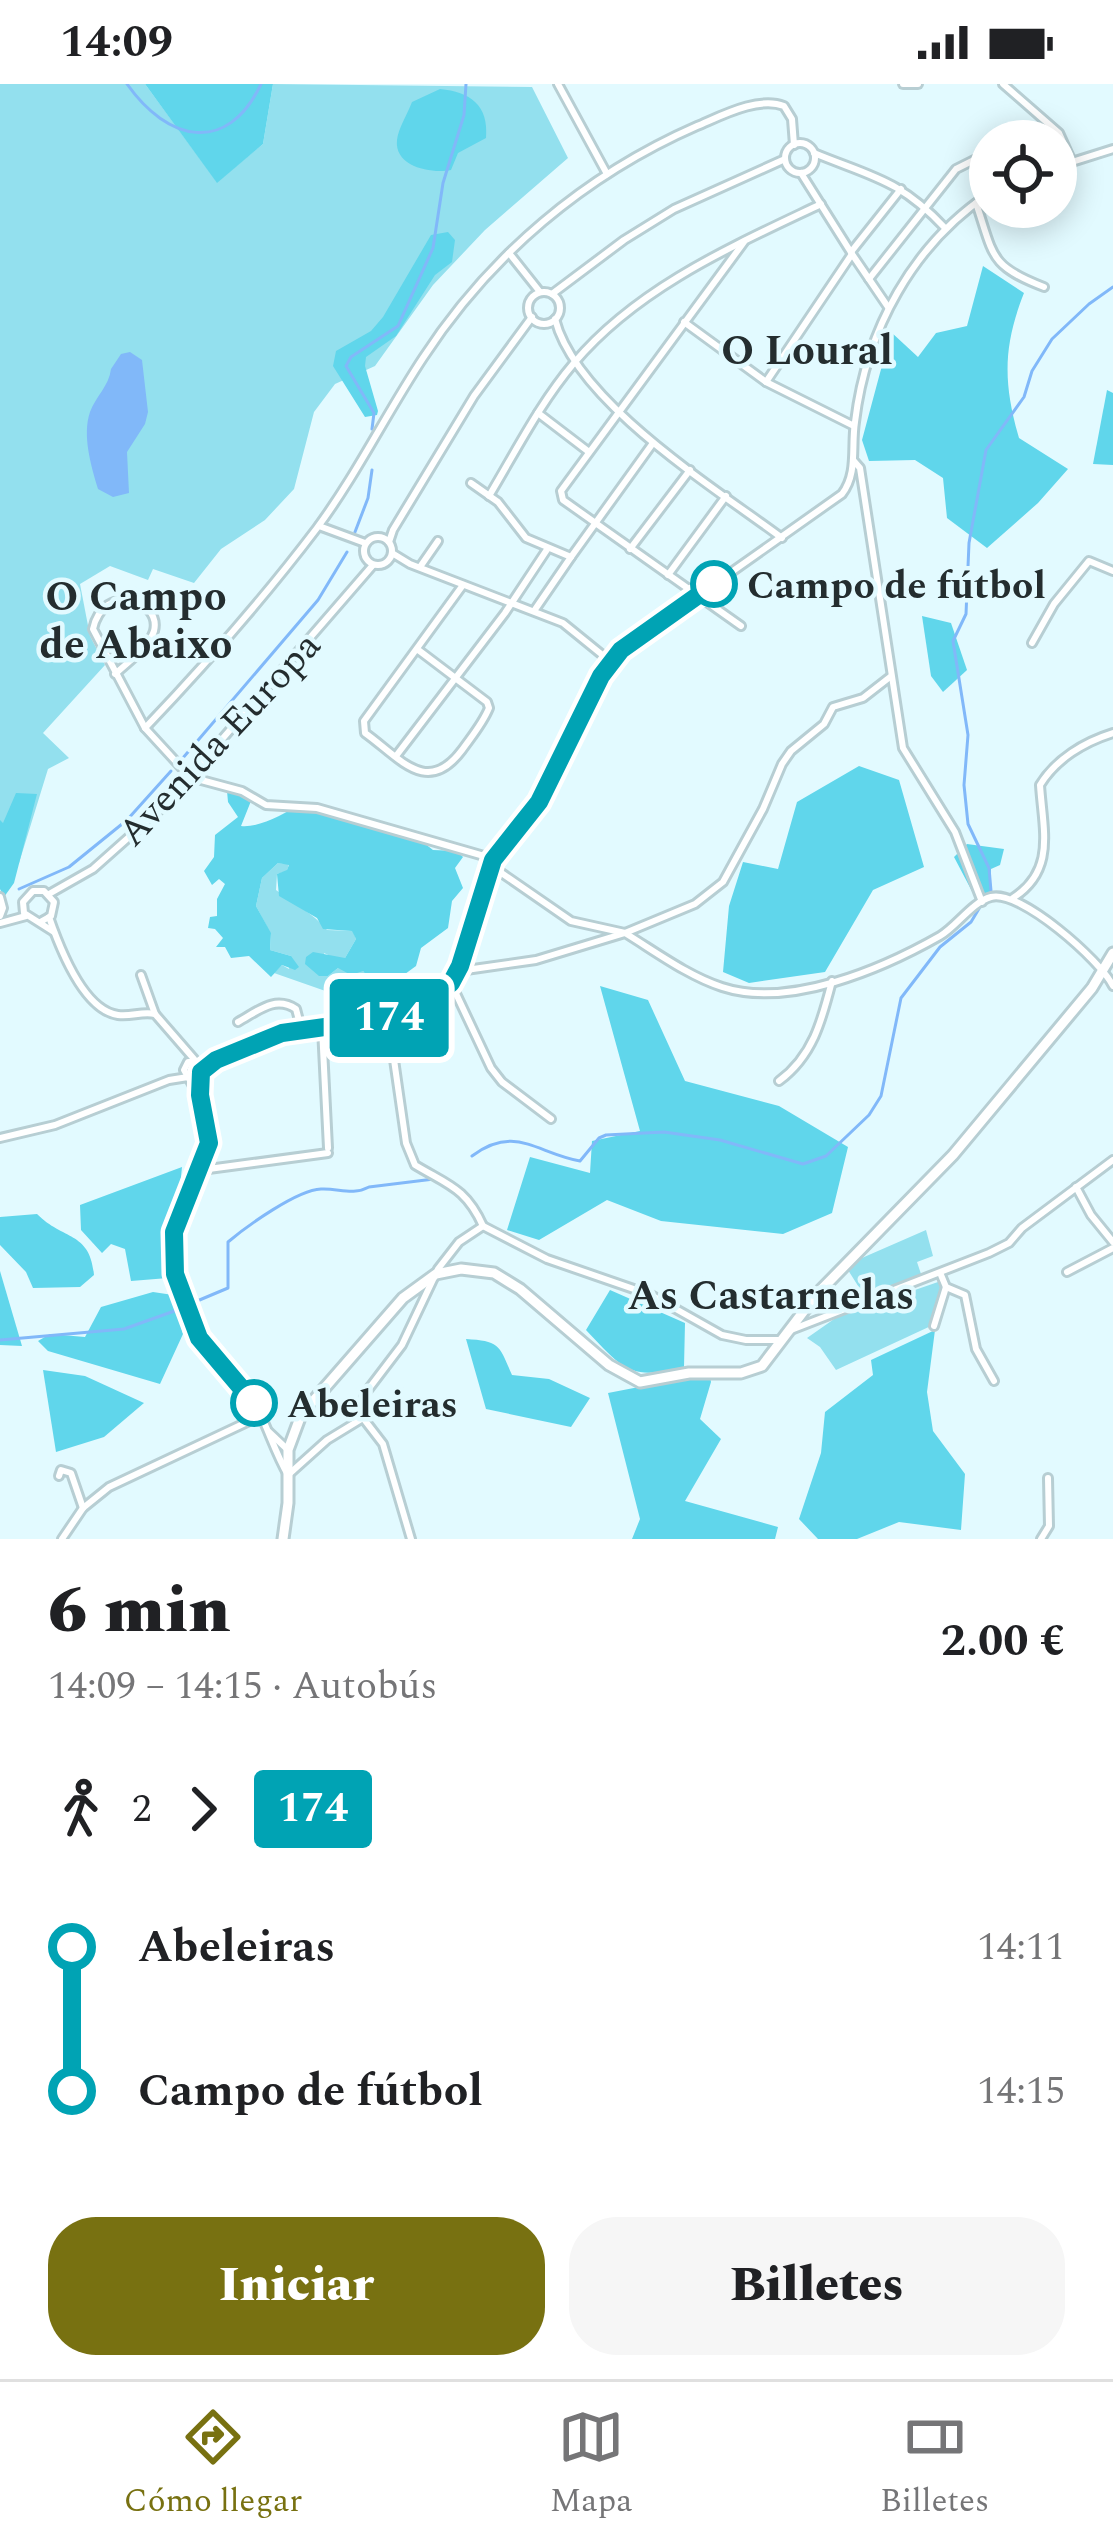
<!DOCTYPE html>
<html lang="es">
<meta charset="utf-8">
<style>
:root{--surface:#fff;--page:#f6f6f6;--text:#202124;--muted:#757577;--line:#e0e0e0;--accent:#787111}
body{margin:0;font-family:Spectral,serif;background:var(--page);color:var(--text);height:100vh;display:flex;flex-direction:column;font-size:45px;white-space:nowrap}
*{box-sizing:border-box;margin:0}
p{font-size:39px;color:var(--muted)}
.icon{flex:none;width:66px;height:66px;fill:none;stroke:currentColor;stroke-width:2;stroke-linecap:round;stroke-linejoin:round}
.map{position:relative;height:1455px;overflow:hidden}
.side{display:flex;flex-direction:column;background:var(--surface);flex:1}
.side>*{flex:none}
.badge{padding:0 24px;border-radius:9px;font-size:42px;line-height:78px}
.controls{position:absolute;left:969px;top:36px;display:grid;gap:24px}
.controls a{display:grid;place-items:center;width:108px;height:108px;border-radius:50%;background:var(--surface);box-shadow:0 6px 30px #0003;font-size:60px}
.map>.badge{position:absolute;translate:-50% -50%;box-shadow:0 0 0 6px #fff}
.legs{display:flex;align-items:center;gap:18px;height:132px;padding:0 48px;font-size:39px}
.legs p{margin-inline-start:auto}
.head{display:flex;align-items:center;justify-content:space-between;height:204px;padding:0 48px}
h1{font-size:66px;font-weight:800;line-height:90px}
.primary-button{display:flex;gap:24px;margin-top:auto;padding:24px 48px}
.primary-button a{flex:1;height:138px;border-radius:48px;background:var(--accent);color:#fff;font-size:48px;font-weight:800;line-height:138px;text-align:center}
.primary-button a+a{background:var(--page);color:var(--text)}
ul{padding:0 48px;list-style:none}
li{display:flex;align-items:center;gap:42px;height:144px;font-size:45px}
li i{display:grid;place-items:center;width:18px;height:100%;margin:0 15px;background:currentColor}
li i::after{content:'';width:30px;height:30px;margin:-15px;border:9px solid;border-radius:50%;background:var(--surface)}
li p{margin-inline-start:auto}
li:first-child i{background:linear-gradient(#0000 50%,currentColor 0)}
li:last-child i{background:linear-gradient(currentColor 50%,#0000 0)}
.status{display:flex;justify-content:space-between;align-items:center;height:84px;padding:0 60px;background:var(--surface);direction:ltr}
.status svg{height:33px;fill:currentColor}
.dock{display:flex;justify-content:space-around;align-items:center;height:168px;border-top:3px solid var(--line);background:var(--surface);font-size:33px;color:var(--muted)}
.dock a{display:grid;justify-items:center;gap:6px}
.dock .selected{color:var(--accent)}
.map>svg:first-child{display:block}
.green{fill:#93e0ee}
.forest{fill:#60d6eb}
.water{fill:#81b8f9}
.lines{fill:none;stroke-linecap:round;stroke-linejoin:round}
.stream{stroke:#81b8f9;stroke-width:3}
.minor-casing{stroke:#b7ced3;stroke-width:12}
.major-casing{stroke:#b7ced3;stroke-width:15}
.minor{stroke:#fff;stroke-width:6}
.major{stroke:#fff;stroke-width:9}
.line-1-casing{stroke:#fff;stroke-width:27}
.line-1{stroke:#00a3b4;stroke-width:18}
.stop-1-dot{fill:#fff;stroke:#00a3b4;stroke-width:6}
.labels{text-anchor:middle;stroke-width:9;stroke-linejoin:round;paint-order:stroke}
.stop-label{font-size:39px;font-weight:bold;fill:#242d2f;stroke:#e2faff;text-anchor:start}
.street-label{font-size:39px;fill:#242d2f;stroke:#e2faff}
.neighbourhood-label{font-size:42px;font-weight:bold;fill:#242d2f;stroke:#e2faff}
</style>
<div class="status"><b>14:09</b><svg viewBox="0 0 49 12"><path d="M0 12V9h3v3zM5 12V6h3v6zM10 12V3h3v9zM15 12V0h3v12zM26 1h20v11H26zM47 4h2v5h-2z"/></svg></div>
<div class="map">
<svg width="1113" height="1455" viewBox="0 0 1113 1455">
<rect width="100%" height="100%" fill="#e2faff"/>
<g class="green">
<polygon points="0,0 145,0 217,98 263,60 273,0 532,3 568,74 485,146 433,201 375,282 335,300 314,328 294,405 265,436 221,465 194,499 153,485 148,496 110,482 80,500 90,552 105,581 43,649 69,674 48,685 19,779 0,779"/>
<path d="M278 779 289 780 287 787 277 790 276 806C293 819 314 830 327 846L353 847 356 855 345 874 339 876 324 869 328 892 338 884 363 887 376 903 334 910 274 889 282 881 289 885 291 872 270 866 271 850 256 822 262 794Z"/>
<polygon points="926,1146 933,1172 917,1178 923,1196 865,1213 848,1186 855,1177"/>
<polygon points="938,1198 942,1204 933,1241 836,1286 820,1263 807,1254 837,1233"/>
</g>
<g class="forest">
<polygon points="145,0 273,0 263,60 217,99"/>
<path d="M440 5C470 8 489 21 486 54L458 69 451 86C432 90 394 83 397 56 398 45 408 29 412 18Z"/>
<polygon points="448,148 455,156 452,178 435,191 396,252 366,273 365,282 378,327 377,331 365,333 333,282 336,267 371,247 383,233 431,151"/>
<path d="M983 182 1024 209C1003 262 1003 299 1019 354L1068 385 1038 419 987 464 947 434 943 394 915 376 869 377 862 356 891 248 918 273 936 249 967 242Z"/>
<polygon points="1107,306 1113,309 1113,381 1093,380"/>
<polygon points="922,532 951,539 967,586 943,608 931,592"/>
<polygon points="859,682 899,696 924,783 873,806 825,888 749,899 723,888 729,822 743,778 778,785 797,718"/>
<path d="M233 704 246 706 251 717 241 742C260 744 285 729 299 721L305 726 346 730 378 743 406 745 433 766 457 767 463 773 455 784 463 804 452 817 448 844 421 864 416 882 383 906 377 905 363 887 351 891 338 884 328 892H319L305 880 306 873 313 868 345 874 356 855 352 847 323 845 317 834 279 812 277 790 287 786 289 781 278 779 262 794 256 822 271 849 270 866 291 872 299 883 295 886 282 881 271 893 249 872 231 874 225 863H216L223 854 215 845 208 844 210 833 217 832V815L225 800 219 795 212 801 204 787 214 773 215 751 238 733 228 718 227 707Z"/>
<polygon points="16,709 37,710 14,799 4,813 0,805 0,736 3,739"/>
<polygon points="967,760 1004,765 1000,781 991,785 990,810 975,813 954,773"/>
<polygon points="600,902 648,916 685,997 779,1022 848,1063 832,1129 783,1150 661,1137 607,1116 539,1156 507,1146 530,1073 590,1089 592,1057 640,1047"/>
<polygon points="182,1083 178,1122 165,1145 168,1194 131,1197 125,1165 111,1160 102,1169 81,1146 80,1121"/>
<path d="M37 1130C64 1157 90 1147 94 1191L80 1203 33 1204 26 1188 0 1161V1133Z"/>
<polygon points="0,1187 22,1262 0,1261"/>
<path d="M610 1206 685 1239 684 1283C630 1297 623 1285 586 1246Z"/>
<polygon points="153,1208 173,1211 183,1250 160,1300 48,1267 38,1257 50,1250 85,1253 101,1223"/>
<polygon points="935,1246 927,1308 933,1347 965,1390 961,1446 899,1438 857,1455 818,1455 799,1435 821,1369 825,1328 873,1291 871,1276"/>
<path d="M466 1255C500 1257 499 1261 512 1291L549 1295 590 1314 571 1343 486 1325Z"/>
<polygon points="43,1286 85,1292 144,1319 104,1353 56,1368"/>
<polygon points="701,1291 710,1293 711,1298 700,1335 721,1355 685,1417 778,1443 775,1455 632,1455 640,1435 608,1309"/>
</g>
<path class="water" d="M130 268 142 276 148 328 145 340 127 368 129 409 113 413 98 405C91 382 82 351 90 328 96 312 109 302 111 285L121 270Z"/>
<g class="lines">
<g class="stream">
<path d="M127 0C167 57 227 72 261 0"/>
<polyline points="372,345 374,329 346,282 351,273 398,242 433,164 443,99 464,31 466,0"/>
<polyline points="355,448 368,414 372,386"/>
<polyline points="182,675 318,516 347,468"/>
<polyline points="19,805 69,783 127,736 171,687"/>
<polyline points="991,807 989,784 968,740 964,701 968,651 953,557 966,530 969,459 986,366 1024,313 1032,287 1052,255 1089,220 1113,203"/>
<path d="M472 1072C515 1040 536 1069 580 1077L599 1054 606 1051 664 1048 720 1056 803 1080 826 1072 869 1031 881 1012 901 914 940 863 971 838 980 823"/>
<path d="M190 1220 228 1204V1158C247 1142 297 1106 321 1105 339 1104 352 1112 369 1103L434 1095"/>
<polyline points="0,1256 124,1245 180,1225"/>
</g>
<defs>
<g id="minor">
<polyline points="558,0 607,90"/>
<polyline points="903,0 918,0"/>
<polyline points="1003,0 1059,49 1072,78"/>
<polyline points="1011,57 1024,50"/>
<circle cx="800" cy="74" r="15"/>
<path d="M814 69C872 93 899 95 945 144"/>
<polyline points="1056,83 1113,65"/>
<polyline points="801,89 852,170"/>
<path d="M976 119C994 172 989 182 1044 203"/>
<polyline points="851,168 901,105"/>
<polyline points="509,169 540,208"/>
<polyline points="869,195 956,85 990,68"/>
<circle cx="544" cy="224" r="16"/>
<polyline points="552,210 624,156 674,125 785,75"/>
<path d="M555 235C576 318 715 404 782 454"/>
<polyline points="684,238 766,298 854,342"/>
<polyline points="766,298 852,170 888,223"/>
<polyline points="538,329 589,368"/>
<polyline points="853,376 860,384 903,664 955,748 982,818"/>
<polyline points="471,399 498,418 526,454 571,473 534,527"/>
<path d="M489 412C516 367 540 319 574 279 638 203 733 162 821 120"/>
<polyline points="319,442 365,459"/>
<circle cx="378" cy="467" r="14"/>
<polyline points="389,458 393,446 474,312 532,233"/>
<polyline points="630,465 690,386"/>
<polyline points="392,469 410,480 563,539 611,578"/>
<polyline points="571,473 653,359"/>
<polyline points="420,483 438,457"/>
<polyline points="668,491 726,412"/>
<polyline points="741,542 563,416 561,407 744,158"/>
<polyline points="1032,559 1054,520 1089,477 1113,487"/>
<path d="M417 565 487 618 489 624C483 639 472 652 462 666 427 713 400 674 365 649L364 637 463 501"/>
<path d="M115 590C127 579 149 563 154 547 162 515 103 498 93 545L145 644 190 693 242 707 266 721 317 724 484 772 490 781 571 837 625 849 695 820 723 798 763 725 782 680 791 667 824 640 833 623 863 614 890 593"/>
<path d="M145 644C205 581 264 514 317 444 357 390 386 330 423 274 490 171 585 91 697 42 721 32 758 12 784 22L792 35 794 61"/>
<polyline points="396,672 505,529 548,464"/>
<polyline points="49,810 93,785 165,721 373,481"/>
<polyline points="0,813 3,824 0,832"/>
<path d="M1013 814C1056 786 1043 747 1040 701 1056 675 1084 658 1113 649"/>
<path d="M49 833C59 862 83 926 118 931 131 933 142 927 155 930L194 975"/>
<polyline points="42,837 51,832 54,818 44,807 33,807 23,818 24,829 54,848"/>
<polyline points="0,839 26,832"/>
<path d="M459 887 536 876 625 849C656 868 688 892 722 903 789 925 882 885 940 852 957 842 972 818 991 813 1020 805 1101 877 1113 902"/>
<polyline points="141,891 155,930"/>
<polyline points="451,899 491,984 502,998 551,1035"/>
<path d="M388 934 406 1059 415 1081C448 1101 466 1104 483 1142"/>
<path d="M238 938C258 927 275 911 296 925L301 944"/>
<polyline points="322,944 328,1064"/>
<path d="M201 988C224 970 254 955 283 949 339 936 401 946 447 903 472 878 476 817 490 784 500 757 523 741 539 718 571 670 582 610 621 566L842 410C858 389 851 363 855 338 866 246 913 160 990 109"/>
<path d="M189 994 201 988 198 978H188L184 986C246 1089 168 1088 173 1175 177 1247 221 1264 253 1316 267 1340 274 1367 288 1391L327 1356 363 1334 364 1311 402 1261 438 1185 459 1158 483 1142"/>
<path d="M779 997C813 972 822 936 832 897"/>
<polyline points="0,1054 55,1041 169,996 188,993"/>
<polyline points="201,1086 328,1069"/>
<polyline points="1076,1103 1091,1131 1113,1158"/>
<polyline points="483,1142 547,1175 651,1211 722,1251 746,1256 780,1256"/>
<polyline points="1067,1188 1113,1164"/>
<polyline points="941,1191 946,1203 965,1211 976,1265 994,1297"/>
<polyline points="934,1242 946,1203"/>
<polyline points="791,1246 989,1169 1009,1159 1022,1144 1113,1076"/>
<polyline points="363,1334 383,1360 411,1455"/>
<polyline points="269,1348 288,1366"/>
<polyline points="59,1392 61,1386 71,1389 83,1424"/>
<polyline points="62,1455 83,1424 109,1403 260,1332"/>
<polyline points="1041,1455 1049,1442 1048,1394"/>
</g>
<polyline id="major" points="283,1455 288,1419 288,1366 301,1331 403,1214 436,1190 461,1185 494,1189 520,1205 609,1281 640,1298 689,1289 741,1289 762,1282 816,1211 953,1071 1092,904 1113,869"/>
</defs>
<use href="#minor" class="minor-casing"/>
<use href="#major" class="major-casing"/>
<use href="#minor" class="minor"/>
<use href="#major" class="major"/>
</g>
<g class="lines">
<defs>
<polyline id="line-1" points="254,1319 199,1254 175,1190 174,1148 209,1059 200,1011 201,988 216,976 282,949 388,934 430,915 451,899 460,882 493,776 539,718 601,592 621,566 714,500"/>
</defs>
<use href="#line-1" class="line-1-casing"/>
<use href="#line-1" class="line-1"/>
</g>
<g class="stop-1-dot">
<circle cx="714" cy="500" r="21"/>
<circle cx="254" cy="1319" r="21"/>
</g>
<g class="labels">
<g class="stop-label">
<text x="747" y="514">Campo de fútbol</text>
<text x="287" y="1333">Abeleiras</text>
</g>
<g class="street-label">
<text transform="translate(218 654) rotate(-47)" y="14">Avenida Europa</text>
</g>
<g class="neighbourhood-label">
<text x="807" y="280">O Loural</text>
<text x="136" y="526">O Campo<tspan x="136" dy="48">de Abaixo</tspan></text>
<text x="771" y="1225">As Castarnelas</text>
</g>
</g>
</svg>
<div class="controls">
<a><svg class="icon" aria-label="locate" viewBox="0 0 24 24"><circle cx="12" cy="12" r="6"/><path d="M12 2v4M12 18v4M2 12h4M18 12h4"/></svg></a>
</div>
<b class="badge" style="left:389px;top:934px;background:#00a3b4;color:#fff">174</b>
</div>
<section class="side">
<div class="head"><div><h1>6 min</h1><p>14:09 – 14:15 · Autobús</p></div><b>2.00 €</b></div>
<div class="legs"><svg class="icon" aria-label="walk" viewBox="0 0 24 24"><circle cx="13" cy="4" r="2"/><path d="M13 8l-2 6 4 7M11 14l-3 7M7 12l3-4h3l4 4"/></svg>2<svg class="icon" aria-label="forward" viewBox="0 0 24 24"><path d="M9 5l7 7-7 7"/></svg><b class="badge" style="background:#00a3b4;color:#fff">174</b></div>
<ul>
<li><i style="color:#00a3b4"></i><b>Abeleiras</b><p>14:11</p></li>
<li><i style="color:#00a3b4"></i><b>Campo de fútbol</b><p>14:15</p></li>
</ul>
<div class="primary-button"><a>Iniciar</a><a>Billetes</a></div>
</section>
<nav class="dock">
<a class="selected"><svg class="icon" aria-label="directions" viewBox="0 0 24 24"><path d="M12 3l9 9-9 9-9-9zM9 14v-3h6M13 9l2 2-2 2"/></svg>Cómo llegar</a>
<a><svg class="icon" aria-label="map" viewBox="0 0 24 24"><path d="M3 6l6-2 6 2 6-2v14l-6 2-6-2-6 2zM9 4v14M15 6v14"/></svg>Mapa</a>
<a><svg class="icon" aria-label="tickets" viewBox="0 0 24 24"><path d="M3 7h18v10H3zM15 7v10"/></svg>Billetes</a>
</nav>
